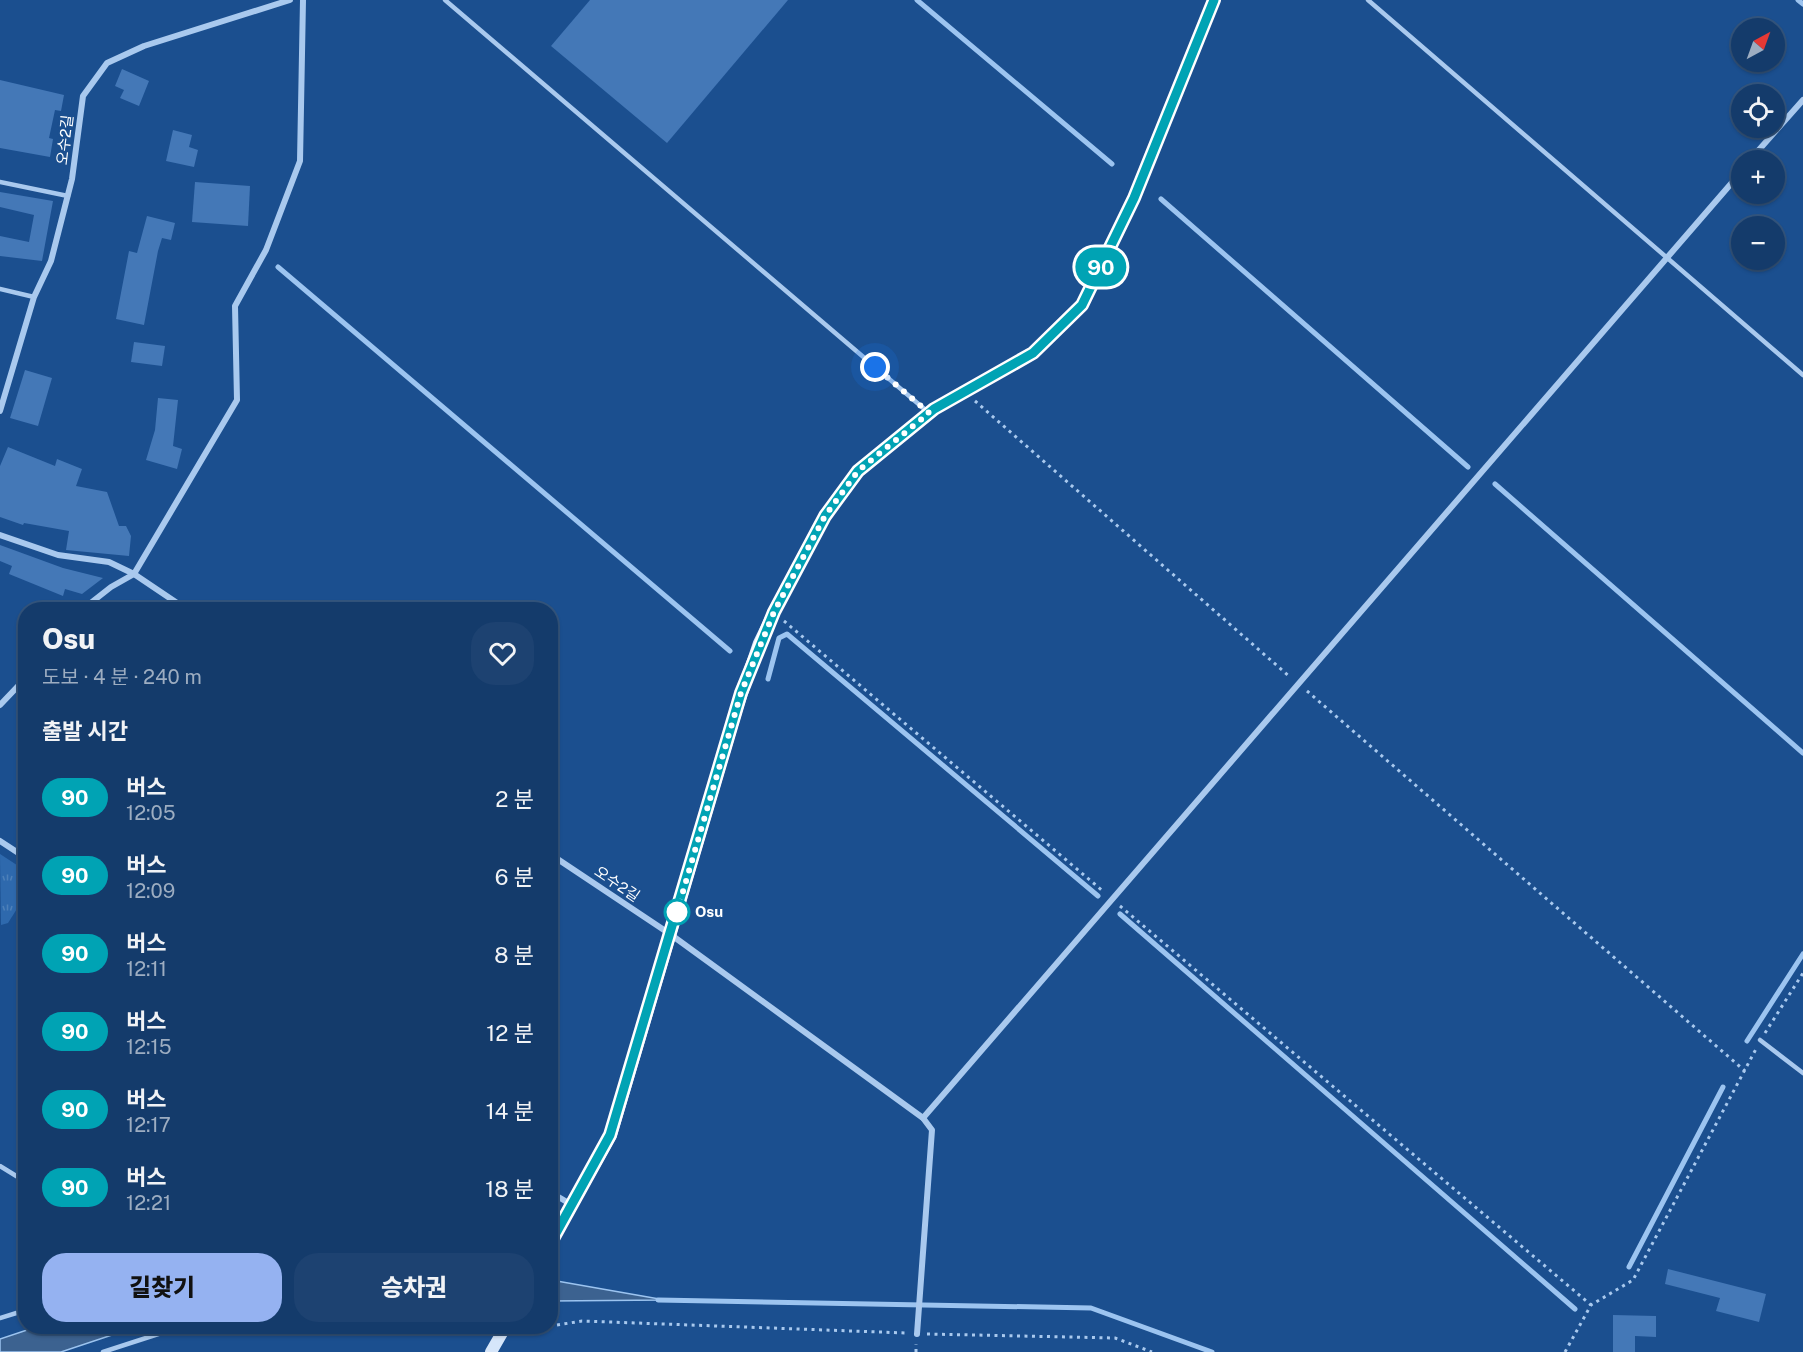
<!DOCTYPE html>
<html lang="ko">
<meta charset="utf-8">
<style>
:root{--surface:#143b6b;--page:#1d4271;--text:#f1f3f6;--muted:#9dadc1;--line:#33557e;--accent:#95b2f1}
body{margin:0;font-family:"Public Sans","Noto Sans KR",sans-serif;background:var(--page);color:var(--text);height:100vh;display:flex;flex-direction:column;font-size:22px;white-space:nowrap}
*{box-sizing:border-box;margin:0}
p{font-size:20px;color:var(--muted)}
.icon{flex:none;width:33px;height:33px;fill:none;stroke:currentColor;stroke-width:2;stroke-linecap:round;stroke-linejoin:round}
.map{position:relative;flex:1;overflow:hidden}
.sheet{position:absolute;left:18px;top:602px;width:540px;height:732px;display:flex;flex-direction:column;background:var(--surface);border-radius:24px;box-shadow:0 2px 4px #0004,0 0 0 2px var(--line)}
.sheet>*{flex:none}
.badge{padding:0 12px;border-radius:20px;font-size:21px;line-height:39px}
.needle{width:39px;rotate:41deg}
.tools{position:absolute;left:1731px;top:18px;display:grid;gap:12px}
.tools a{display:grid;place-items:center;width:54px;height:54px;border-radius:50%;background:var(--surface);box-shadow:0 2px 4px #0004,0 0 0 2px var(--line);font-size:30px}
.you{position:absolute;width:30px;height:30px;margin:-15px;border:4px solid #fff;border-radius:50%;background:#1a73e8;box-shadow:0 0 0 9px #1a73e833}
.map>.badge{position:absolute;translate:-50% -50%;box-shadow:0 0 0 3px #fff}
h2{padding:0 24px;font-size:22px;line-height:54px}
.round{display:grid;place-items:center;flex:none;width:63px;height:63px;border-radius:24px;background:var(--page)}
.summary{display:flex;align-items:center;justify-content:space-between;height:102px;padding:0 24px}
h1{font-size:28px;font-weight:800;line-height:45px}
.primary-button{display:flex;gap:12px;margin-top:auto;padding:12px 24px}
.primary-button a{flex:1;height:69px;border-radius:24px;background:var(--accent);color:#111;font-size:24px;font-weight:800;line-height:69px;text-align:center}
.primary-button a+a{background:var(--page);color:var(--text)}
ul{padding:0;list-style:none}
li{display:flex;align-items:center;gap:18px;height:78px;padding:0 24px}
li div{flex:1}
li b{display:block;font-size:22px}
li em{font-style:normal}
li .badge{min-width:66px;font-weight:700;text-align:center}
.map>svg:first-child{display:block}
.grass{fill:url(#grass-tufts)}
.water{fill:#3c6290;stroke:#9cc4f0;stroke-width:1.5}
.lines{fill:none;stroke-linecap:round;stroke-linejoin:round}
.stream{stroke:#9cc4f0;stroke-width:5}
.building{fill:#4478b7}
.path{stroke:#a9c9ee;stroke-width:3;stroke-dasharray:3 4.5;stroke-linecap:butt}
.lane{stroke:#a9c9ee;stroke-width:4.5}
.street{stroke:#a9c9ee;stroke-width:6}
.secondary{stroke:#d6e6fa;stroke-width:12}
.line-casing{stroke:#fff;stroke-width:14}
.line{stroke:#00a3b4;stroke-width:9}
.walk{stroke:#fff;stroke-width:6;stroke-dasharray:0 10.8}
.stop-dot{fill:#fff;stroke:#00a3b4;stroke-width:3}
.labels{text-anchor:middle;stroke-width:4.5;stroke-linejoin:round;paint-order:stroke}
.street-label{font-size:15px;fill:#fff;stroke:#1b4f8f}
.stop-label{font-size:15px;font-weight:bold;fill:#fff;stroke:#1b4f8f;text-anchor:start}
</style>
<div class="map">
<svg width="1803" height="1352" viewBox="0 0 1803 1352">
<defs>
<pattern id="grass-tufts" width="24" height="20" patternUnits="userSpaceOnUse" patternTransform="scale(1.5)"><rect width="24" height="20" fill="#2e69ad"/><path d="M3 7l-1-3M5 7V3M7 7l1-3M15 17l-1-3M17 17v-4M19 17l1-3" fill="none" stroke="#4d80b9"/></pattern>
</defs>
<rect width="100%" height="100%" fill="#1b4f8f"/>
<polygon class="grass" points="0,854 26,871 25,896 8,923 1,925"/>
<g class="water">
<polygon points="551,1280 665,1300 551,1301"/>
<polygon points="39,1326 139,1326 61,1352 0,1352 0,1339"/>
</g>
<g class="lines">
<g class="stream">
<polyline points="917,0 1112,164"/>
<polyline points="1798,0 1803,4"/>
<polyline points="1161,199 1468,467"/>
<polyline points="278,267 730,651"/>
<polyline points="1495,484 1803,753"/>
<polyline points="768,679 779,638 787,634 1098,896"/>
<polyline points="1120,914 1575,1309"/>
<polyline points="1747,1041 1803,954"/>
<polyline points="1629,1267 1723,1087"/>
<polyline points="658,1300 1091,1308 1212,1352"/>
</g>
</g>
<g class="building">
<polygon points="590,0 788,0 667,143 551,46"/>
<polygon points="122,69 149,81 139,106 120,98 124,90 115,86"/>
<polygon points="0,80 64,95 61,111 55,110 49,138 53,139 50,157 0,148"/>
<polygon points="173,130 192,135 189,147 198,150 194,167 166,161"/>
<polygon points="195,182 250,186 248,226 192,222"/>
<polygon points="0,192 53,201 42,261 0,256 0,236 29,242 34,215 0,207"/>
<polygon points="147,216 175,223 171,240 162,238 158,251 144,325 116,319 129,251 137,253"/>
<polygon points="134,342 165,346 162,366 131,362"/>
<polygon points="25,370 52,378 38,426 10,418"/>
<polygon points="158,398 178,400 173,446 182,449 177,469 146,460 155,430"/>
<polygon points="8,447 55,466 57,459 82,469 76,486 107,492 119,526 126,526 131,536 129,556 66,550 69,531 24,523 23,525 0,517 0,466"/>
<polygon points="0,545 63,568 103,578 82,594 65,589 63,596 9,574 12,566 0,561"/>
<polygon points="1668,1269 1766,1294 1759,1322 1716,1311 1720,1298 1665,1284"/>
<polygon points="1613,1315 1656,1316 1656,1337 1635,1336 1635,1352 1613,1352"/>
</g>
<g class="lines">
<g class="path">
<polyline points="975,401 1290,677"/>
<polyline points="784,621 1104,892"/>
<polyline points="1307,691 1745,1071"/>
<polyline points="1120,906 1591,1305"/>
<polyline points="1765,1033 1803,973"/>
<polyline points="520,1331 582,1321 906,1333"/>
<polyline points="927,1334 1115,1338 1152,1352"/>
<polyline points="916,1352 916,1344"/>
<polyline points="1565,1352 1591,1305 1633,1280 1756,1049"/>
</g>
<g class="lane">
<polyline points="445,0 929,413"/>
<polyline points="1368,0 1803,375"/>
<polyline points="0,182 68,196"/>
<polyline points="0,289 34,297"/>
<polyline points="1760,1040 1803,1073"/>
<polyline points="0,1166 26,1182"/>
<polyline points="0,1318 26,1310"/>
<polyline points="487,1326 501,1335"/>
<polyline points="103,1352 183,1326"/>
</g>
<g class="street">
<polyline points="1750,160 1803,100"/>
<polyline points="0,411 34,297 51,261 72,179 83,96 107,63 144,46 290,0"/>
<polyline points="0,535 58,555 109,562 134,574 186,609"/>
<polyline points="83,609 111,587 134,574 237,400 235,306 266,250 300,161 303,0"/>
<polyline points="0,705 20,684 26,674"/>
<polyline points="0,841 26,858"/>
<polyline points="550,854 670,934 923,1118 932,1130 917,1334"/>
<polyline points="923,1118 1742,171"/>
<polyline points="550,1192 572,1205"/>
</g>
<g class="secondary">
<polyline points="550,1244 611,1135 738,705 759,643 774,612 825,516 858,471 934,409 1033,353 1082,305 1134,198 1214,0"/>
<polyline points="491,1352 506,1326"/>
</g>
</g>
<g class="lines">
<defs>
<polyline id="line" points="550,1244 610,1135 741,693 774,612 825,516 858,471 934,409 1033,353 1082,305 1134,198 1214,0"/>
</defs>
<use href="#line" class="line-casing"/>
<use href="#line" class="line"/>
<polyline class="walk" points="677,912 741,693 774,612 825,516 858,471 929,413 875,367"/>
</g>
<circle class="stop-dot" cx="677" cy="912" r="12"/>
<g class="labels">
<g class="street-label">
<text transform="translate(65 140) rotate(-83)" y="5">오수2길</text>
<text transform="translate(617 884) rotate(34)" y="5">오수2길</text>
</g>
<g class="stop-label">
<text x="695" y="917">Osu</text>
</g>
</g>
</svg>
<div class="tools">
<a><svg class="needle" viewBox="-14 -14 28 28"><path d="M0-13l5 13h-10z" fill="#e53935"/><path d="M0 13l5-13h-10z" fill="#9dadc1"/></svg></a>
<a><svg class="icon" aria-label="locate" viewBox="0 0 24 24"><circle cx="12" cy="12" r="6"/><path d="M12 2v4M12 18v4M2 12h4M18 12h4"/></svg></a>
<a>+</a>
<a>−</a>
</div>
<div class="you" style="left:875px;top:367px"></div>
<b class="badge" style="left:1101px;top:267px;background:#00a3b4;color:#fff">90</b>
<section class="sheet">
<div class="summary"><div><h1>Osu</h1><p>도보 · 4 분 · 240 m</p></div><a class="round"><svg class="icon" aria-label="heart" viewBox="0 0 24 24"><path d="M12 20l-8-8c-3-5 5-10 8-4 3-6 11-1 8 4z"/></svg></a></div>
<h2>출발 시간</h2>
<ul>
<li><span class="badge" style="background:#00a3b4;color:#fff">90</span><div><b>버스</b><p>12:05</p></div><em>2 분</em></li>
<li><span class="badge" style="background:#00a3b4;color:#fff">90</span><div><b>버스</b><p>12:09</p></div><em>6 분</em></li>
<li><span class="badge" style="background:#00a3b4;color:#fff">90</span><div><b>버스</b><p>12:11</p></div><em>8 분</em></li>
<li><span class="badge" style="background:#00a3b4;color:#fff">90</span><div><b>버스</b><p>12:15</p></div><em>12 분</em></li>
<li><span class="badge" style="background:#00a3b4;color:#fff">90</span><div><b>버스</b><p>12:17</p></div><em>14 분</em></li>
<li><span class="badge" style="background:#00a3b4;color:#fff">90</span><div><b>버스</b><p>12:21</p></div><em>18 분</em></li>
</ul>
<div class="primary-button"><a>길찾기</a><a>승차권</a></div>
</section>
</div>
